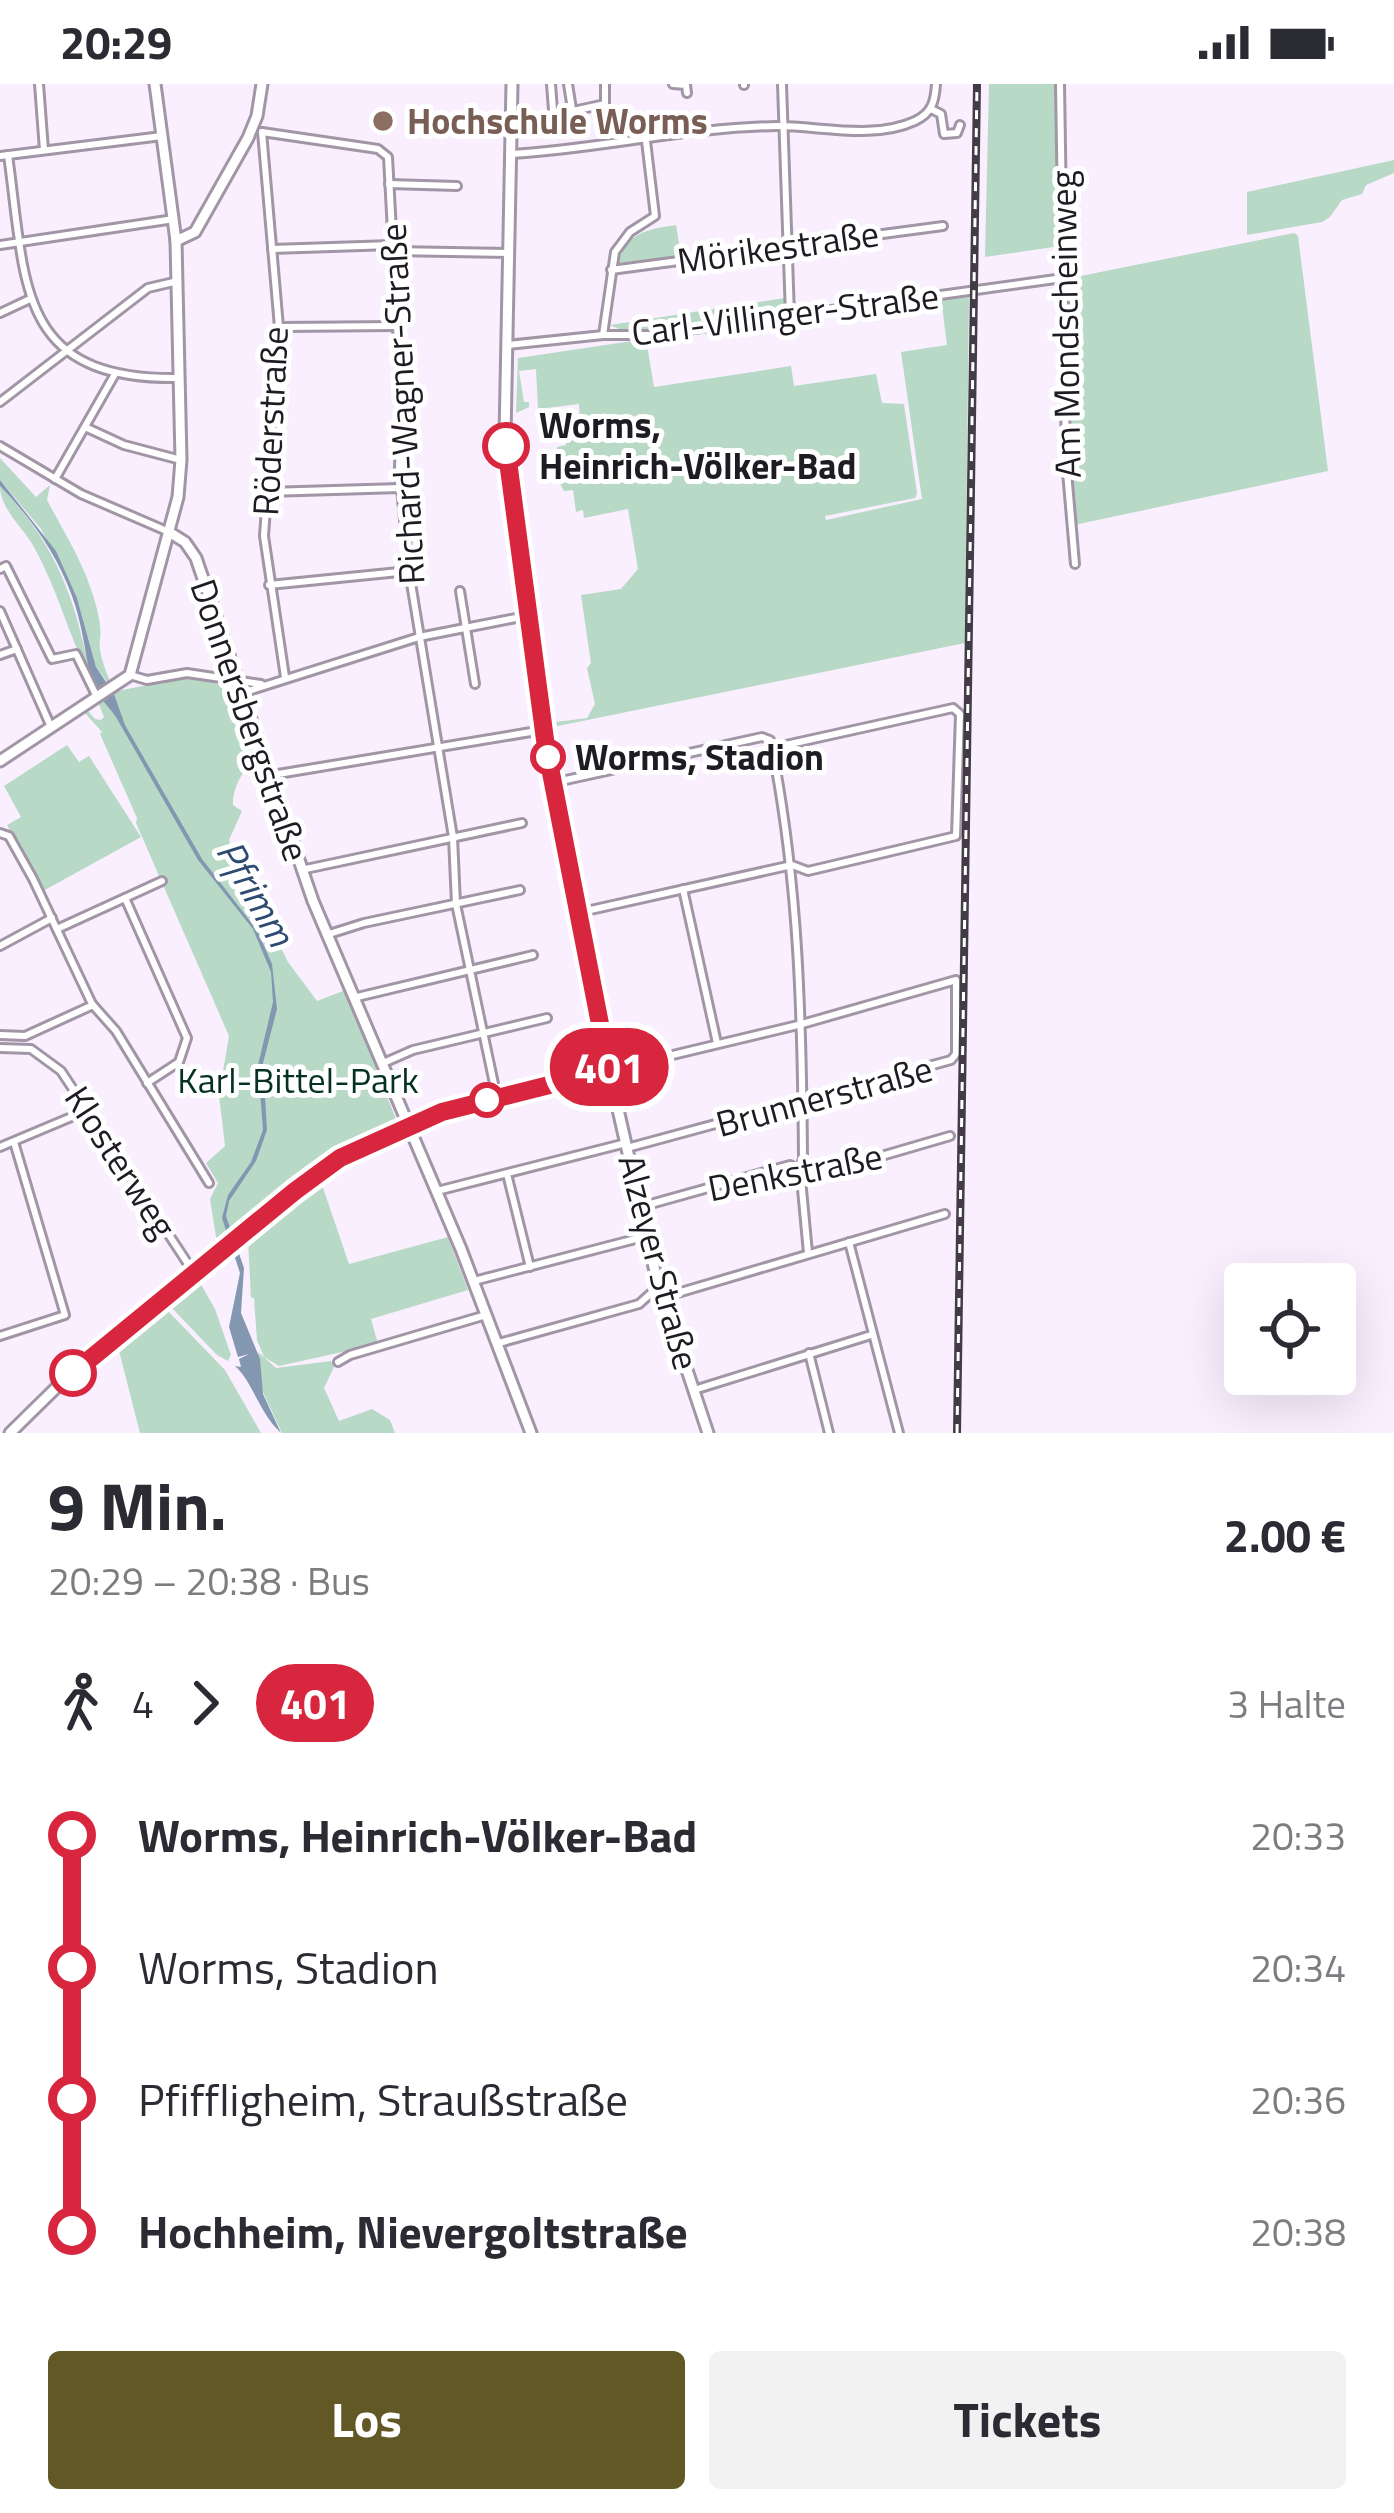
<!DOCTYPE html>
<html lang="de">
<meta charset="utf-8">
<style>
:root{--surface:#fff;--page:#f2f2f3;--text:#2b2b33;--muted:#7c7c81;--accent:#625825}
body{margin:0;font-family:"Titillium Web",sans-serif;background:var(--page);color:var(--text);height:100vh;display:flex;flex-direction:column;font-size:45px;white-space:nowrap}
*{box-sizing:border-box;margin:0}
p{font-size:39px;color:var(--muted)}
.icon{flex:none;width:66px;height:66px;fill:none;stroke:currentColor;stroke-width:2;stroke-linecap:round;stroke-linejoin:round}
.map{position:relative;height:1349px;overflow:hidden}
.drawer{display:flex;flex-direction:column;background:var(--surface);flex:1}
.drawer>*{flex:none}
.badge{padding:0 24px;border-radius:39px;font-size:42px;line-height:78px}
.buttons{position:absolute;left:1224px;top:1179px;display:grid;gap:24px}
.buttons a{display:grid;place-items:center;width:132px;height:132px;border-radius:12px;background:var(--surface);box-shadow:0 12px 48px #0002;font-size:60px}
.map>.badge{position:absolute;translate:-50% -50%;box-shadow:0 0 0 6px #fff}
.legs{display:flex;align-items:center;gap:18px;height:132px;padding:0 48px;font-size:39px}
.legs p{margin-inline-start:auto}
.head{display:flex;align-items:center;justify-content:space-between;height:204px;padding:0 48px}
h1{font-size:66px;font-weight:700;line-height:90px}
.primary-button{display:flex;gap:24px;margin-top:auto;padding:24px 48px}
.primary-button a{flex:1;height:138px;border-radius:12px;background:var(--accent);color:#fff;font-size:48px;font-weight:700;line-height:138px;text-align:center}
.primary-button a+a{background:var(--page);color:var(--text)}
ul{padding:0 48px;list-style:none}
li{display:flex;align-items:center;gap:42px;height:132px;font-size:45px}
li i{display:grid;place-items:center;width:18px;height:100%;margin:0 15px;background:currentColor}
li i::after{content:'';width:30px;height:30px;margin:-15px;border:9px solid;border-radius:50%;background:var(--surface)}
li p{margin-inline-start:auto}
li:first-child i{background:linear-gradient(#0000 50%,currentColor 0)}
li:last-child i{background:linear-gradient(currentColor 50%,#0000 0)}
.status{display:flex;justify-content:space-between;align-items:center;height:84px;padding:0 60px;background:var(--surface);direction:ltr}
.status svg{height:33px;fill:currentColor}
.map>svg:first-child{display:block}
.green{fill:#b7d9c6}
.water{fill:#8397b1}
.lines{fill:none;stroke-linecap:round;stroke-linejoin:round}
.street-casing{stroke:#a195a6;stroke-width:12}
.secondary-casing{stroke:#a195a6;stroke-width:15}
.street{stroke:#fff;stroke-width:6}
.secondary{stroke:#fff;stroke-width:9}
.rail-casing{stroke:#413c45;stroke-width:8}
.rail{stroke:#fff;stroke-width:3;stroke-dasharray:9;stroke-linecap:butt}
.line-1-casing{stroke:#fff;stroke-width:27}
.line-1{stroke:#d7263d;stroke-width:18}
.education-dot{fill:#8d6e63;stroke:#fff;stroke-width:4.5}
.stop-1-dot{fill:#fff;stroke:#d7263d;stroke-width:6}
.labels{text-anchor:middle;stroke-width:10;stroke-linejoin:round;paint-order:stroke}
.education-label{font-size:36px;font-weight:bold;fill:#785e54;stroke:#fff;text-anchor:start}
.street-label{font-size:36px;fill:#1f1b22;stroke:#fff}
.stop-label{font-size:36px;font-weight:bold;fill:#1f1b22;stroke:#fff;text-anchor:start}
.park-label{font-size:36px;fill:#04321f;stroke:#fff}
.water-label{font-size:39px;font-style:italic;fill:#2d4a71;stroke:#fff}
</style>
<div class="status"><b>20:29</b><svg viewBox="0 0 49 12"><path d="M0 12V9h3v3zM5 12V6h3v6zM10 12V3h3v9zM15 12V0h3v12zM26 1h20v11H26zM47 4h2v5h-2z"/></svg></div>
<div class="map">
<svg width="1394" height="1349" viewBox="0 0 1394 1349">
<rect width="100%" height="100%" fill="#f9effe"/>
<g class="green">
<polygon points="989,0 1057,0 1060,162 985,173"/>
<polygon points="1394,76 1394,89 1366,101 1362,110 1342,116 1330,133 1322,138 1247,151 1247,108"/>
<path d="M676 141 681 172 618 179C625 149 648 145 676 141Z"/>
<polygon points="1294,149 1298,152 1328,387 1074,441 1069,379 1066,201 1071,194"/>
<polygon points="969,210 965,559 553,643 556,638 587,634 595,620 587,584 591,579 581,511 621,505 638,485 628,425 584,434 583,426 576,428 573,406 564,407 559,398 557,363 566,361 563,339 580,337 579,320 538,325 536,285 519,287 524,318 529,318 529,323 516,329 518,274 646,255 654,303 791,282 794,302 876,290 882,319 904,320 917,409 915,414 825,432 826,436 922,415 901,268 947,261 941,214"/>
<polygon points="785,214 786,224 778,231 645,249 628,249 610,241"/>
<path d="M0 374 36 413 50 401 47 416C65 450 85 481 95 518 109 567 89 546 110 597L107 598 96 583 77 514 41 445 0 396Z"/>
<path d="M0 402C44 447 70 498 83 559 86 571 91 583 91 595 68 551 57 502 31 458 20 441 0 423 0 402Z"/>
<path d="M181 594C243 595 240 623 257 674 243 684 232 705 233 721L242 727 229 756 244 810 250 825 267 836 288 878 317 917 343 907 341 896 396 1035 322 1075 217 1159 210 1115 218 1099 206 1079 225 1062 219 1011 229 952 136 739 137 734 100 650 102 648 85 629 86 625 95 635 101 636 104 633 98 618 118 607Z"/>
<polygon points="67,661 79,678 89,672 141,753 43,807 7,741 21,733 4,702"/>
<polygon points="321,1098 349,1180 448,1153 468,1206 371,1235 378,1260 279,1282 264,1273 257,1256 254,1214 251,1214 248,1155"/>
<polygon points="199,1197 215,1225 231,1271 228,1277 217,1271 169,1221"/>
<polygon points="165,1224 225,1286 261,1349 140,1349 118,1263"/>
<polygon points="258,1268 276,1284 331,1277 334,1283 324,1304 339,1337 372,1325 390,1336 395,1349 282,1349 261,1304"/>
</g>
<path class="water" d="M0 396 56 467 77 514 96 583 114 610 125 641 202 775 257 846 272 880 277 925 263 979 267 1046 256 1077 229 1117 226 1132 244 1184 241 1229 260 1275 263 1310 281 1349C259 1329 253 1298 235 1282L241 1283 239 1275 249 1270 238 1273 229 1243 240 1189 222 1134 228 1111 251 1078 263 1046 258 981 273 918 271 888 253 845 198 776 116 633C107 620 95 610 91 595 85 568 82 539 72 512 57 470 31 434 0 402Z"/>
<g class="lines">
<defs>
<g id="street">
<polyline points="39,0 44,66"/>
<polyline points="551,0 553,26 559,30 605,20 605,0"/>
<polyline points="568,0 572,25"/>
<polyline points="673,0 686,1 687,9"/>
<polyline points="744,0 744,1"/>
<polyline points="782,0 790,232"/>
<polyline points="1060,0 1066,376 1075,480"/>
<polyline points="931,25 941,30 944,50 957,49 960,41"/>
<polyline points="262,48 378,65 388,73 401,317 399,384 409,487 453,753 456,820 497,1014"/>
<polyline points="262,48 279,243 264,452 285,593"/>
<path d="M512 70C600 65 689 43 778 42 821 42 873 56 915 37 932 29 935 17 936 0"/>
<path d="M8 71C26 200 16 297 180 294"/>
<polyline points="0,72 162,52"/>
<polyline points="389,100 457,102"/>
<polyline points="0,161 174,135"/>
<polyline points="272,165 392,161"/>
<polyline points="392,167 509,169"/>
<polyline points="611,186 943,142"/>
<polyline points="0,229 30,215"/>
<polyline points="281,243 397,242"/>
<polyline points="603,251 615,168 630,148 655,132 646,57"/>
<polyline points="507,261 603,251 651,251 1063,194"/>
<polyline points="0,318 148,204 178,197"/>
<polyline points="85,343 124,361 181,376"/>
<polyline points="0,362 81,410 169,448"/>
<polyline points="55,395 115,290"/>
<polyline points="267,408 401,404"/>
<polyline points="0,485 6,482 52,575 76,570 96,611"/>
<polyline points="269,501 409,487"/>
<polyline points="460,507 475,600"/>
<polyline points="0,527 51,643"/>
<polyline points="0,571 17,565"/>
<polyline points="130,591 147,596 187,589 261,600"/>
<polyline points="242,609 419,553 526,532"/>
<path d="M772 664C799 800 802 936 803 1075L800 1084 808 1169"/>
<polyline points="272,691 543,646"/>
<polyline points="552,699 762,653 770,656 772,664 953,624 960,630 956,752 808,787 792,781 577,829"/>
<polyline points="0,749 9,752 33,795 92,920 116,947 209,1099"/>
<polyline points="301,786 522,739"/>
<polyline points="683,805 717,959"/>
<polyline points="125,814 187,954 179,978 147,999"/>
<polyline points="57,845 162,797"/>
<polyline points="326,851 364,839 520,806"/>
<polyline points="0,862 52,834"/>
<polyline points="353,914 533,871"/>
<polyline points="0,951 25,952 93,921"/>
<polyline points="0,964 31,965 61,987 194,1189"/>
<polyline points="381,980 413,966 547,934"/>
<polyline points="610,986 802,940 956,896 956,970 951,976 627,1064"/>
<polyline points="0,1063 88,1026"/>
<polyline points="507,1090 530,1183"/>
<polyline points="437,1107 626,1059"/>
<polyline points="640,1123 790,1081 813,1092 950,1052"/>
<polyline points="849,1158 899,1349"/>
<polyline points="474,1197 647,1152"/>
<polyline points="664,1213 945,1130"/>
<polyline points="0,1252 65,1231 14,1058"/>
<polyline points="499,1259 639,1220 659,1202"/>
<polyline points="809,1269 829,1349"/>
<polyline points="338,1278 350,1271 486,1231"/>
<polyline points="694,1306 871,1251"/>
</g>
<g id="secondary">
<polyline points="512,0 505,352 526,532 562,754 609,986 657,1196 708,1349"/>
<polyline points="176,157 195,148 248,54 257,32 262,0"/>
<polyline points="169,448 185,458 196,474 313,817 461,1165 531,1349"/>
<polyline points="0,677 130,591 178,413 181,376 176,157 155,0"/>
<polyline points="10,1349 67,1293 295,1107 340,1074 443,1028 609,986"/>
</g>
</defs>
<use href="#street" class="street-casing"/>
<use href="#secondary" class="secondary-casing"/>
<use href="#street" class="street"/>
<use href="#secondary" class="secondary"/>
<defs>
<polyline id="rail" points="957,1349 977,0"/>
</defs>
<use href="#rail" class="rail-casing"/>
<use href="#rail" class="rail"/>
</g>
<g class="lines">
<defs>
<polyline id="line-1" points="73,1289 295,1107 340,1074 442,1028 609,986 546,663 506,362"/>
</defs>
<use href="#line-1" class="line-1-casing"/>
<use href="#line-1" class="line-1"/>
</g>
<circle class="education-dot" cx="383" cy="37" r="12"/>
<g class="stop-1-dot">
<circle cx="506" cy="362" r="21"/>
<circle cx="548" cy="673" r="15"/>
<circle cx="487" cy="1016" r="15"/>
<circle cx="73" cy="1289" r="21"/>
</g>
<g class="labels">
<g class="education-label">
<text x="407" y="50">Hochschule Worms</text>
</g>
<g class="street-label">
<text transform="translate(778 163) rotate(-8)" y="13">Mörikestraße</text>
<text transform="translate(785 230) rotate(-7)" y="13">Carl-Villinger-Straße</text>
<text transform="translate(1065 240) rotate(-91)" y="13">Am Mondscheinweg</text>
<text transform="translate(402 320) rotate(-93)" y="13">Richard-Wagner-Straße</text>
<text transform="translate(270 337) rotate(-87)" y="13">Röderstraße</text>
<text transform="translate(250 636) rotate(71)" y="13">Donnersbergstraße</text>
<text transform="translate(824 1012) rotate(-15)" y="13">Brunnerstraße</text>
<text transform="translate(121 1078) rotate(57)" y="13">Klosterweg</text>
<text transform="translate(795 1088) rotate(-11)" y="13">Denkstraße</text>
<text transform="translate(659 1178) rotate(75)" y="13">Alzeyer Straße</text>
</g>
<g class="stop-label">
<text x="539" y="354">Worms,<tspan x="539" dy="41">Heinrich-Völker-Bad</tspan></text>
<text x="575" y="686">Worms, Stadion</text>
</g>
<g class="park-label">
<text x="298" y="1009">Karl-Bittel-Park</text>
</g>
<g class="water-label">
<text transform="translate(256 809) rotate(60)" y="14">Pfrimm</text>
</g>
</g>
</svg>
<div class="buttons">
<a><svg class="icon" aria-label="locate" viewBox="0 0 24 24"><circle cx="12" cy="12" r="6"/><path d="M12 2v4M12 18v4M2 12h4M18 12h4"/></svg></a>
</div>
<b class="badge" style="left:609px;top:983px;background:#d7263d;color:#fff">401</b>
</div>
<section class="drawer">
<div class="head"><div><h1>9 Min.</h1><p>20:29 – 20:38 · Bus</p></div><b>2.00 €</b></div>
<div class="legs"><svg class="icon" aria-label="walk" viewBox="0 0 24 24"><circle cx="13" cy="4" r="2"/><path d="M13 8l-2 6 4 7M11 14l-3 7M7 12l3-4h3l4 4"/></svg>4<svg class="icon" aria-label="forward" viewBox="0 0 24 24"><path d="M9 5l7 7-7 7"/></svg><b class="badge" style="background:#d7263d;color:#fff">401</b><p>3 Halte</p></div>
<ul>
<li><i style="color:#d7263d"></i><b>Worms, Heinrich-Völker-Bad</b><p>20:33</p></li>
<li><i style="color:#d7263d"></i><span>Worms, Stadion</span><p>20:34</p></li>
<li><i style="color:#d7263d"></i><span>Pfiffligheim, Straußstraße</span><p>20:36</p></li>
<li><i style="color:#d7263d"></i><b>Hochheim, Nievergoltstraße</b><p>20:38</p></li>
</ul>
<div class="primary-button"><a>Los</a><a>Tickets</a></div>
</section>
